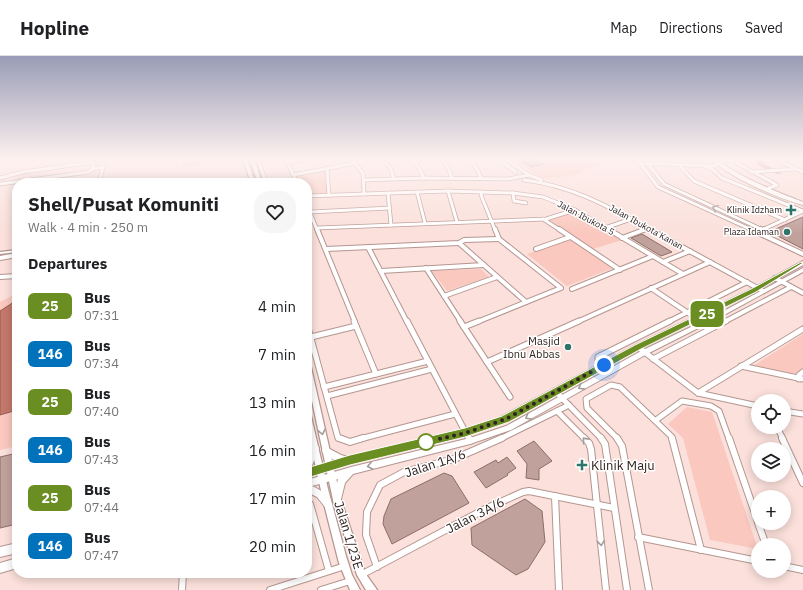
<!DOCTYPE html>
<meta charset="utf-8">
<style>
:root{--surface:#fff;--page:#f6f6f6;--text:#202124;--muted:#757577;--line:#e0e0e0}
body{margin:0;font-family:"IBM Plex Sans",sans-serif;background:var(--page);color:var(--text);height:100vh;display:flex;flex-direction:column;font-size:15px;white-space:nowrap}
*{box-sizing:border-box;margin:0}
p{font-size:13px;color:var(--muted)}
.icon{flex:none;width:22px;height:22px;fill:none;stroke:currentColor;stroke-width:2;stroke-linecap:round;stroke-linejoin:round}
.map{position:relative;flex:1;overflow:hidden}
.sheet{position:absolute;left:12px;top:122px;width:300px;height:400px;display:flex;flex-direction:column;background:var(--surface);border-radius:16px;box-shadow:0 2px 10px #0003}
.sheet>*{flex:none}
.badge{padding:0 8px;border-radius:6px;font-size:14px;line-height:26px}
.buttons{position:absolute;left:751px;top:338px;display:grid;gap:8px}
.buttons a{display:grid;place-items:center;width:40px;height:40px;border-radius:50%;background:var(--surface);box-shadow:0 2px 10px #0003;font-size:20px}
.you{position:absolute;width:20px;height:20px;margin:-10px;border:3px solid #fff;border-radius:50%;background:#1a73e8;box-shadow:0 0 0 6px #1a73e833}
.map>.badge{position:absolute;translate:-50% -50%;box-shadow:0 0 0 2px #fff}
h2{padding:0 16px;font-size:15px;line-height:36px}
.round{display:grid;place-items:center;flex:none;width:42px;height:42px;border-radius:16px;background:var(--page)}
.headline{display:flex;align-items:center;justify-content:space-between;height:68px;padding:0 16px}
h1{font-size:19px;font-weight:700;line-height:30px}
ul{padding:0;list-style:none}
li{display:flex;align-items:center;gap:12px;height:48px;padding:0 16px}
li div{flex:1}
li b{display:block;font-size:15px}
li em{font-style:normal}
li .badge{min-width:44px;font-weight:700;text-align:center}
header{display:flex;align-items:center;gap:24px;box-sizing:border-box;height:56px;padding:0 20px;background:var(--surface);border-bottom:1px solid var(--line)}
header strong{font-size:19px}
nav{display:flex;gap:22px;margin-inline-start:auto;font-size:14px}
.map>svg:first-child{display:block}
.green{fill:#fac8be}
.water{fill:#c3786b;stroke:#975e55}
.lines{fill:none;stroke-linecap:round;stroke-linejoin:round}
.river{fill:#c3786b;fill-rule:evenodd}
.building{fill:#c1a19c;stroke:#8c6e69}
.minor-far3-casing{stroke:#b59690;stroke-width:4.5}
.minor-far2-casing{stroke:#b59690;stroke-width:6}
.minor-far1-casing{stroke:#b59690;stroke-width:7}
.minor-casing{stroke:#b59690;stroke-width:8}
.tertiary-casing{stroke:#b59690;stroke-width:2.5}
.secondary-casing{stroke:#b59690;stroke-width:2}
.primary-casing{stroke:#b59690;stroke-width:2}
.minor-far3{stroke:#fff;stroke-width:3}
.minor-far2{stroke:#fff;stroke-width:4}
.minor-far1{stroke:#fff;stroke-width:5}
.minor{stroke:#fff;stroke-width:6}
.tertiary{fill:#fff;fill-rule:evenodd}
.secondary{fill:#fff;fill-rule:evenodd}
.primary{fill:#fff;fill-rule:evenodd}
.oneway{stroke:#a29c9b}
.line{fill:#6b8e23;stroke:#fff}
.walk{stroke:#302321;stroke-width:4;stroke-dasharray:0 7.2}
.poi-dot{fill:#2f7469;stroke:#fff;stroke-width:1.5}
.stop-dot{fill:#fff;stroke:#6b8e23;stroke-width:2}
.labels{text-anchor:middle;stroke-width:3;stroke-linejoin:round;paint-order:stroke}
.far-poi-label{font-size:9px;fill:#302321;stroke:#fff;text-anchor:end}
.far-street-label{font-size:9px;fill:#302321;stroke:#fff}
.poi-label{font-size:11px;fill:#302321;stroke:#fff;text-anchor:end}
.near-street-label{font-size:13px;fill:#302321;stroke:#fff}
.near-poi-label{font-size:13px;fill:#302321;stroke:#fff;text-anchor:start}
</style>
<header>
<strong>Hopline</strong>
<nav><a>Map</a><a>Directions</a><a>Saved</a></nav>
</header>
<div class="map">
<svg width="803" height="534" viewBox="0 0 803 534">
<rect width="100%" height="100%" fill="#fbe0db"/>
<g class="green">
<polygon points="183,103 201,103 202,109 183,112"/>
<polygon points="513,103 628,103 613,103 572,120 543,122 532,117 532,116"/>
<polygon points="325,115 327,125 327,138 307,139 307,127 300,127 296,120"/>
<polygon points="574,156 622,184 593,193 547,164"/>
<polygon points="571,183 613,212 567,230 527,198"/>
<polygon points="481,213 489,221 447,235 432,215"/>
<polygon points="17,237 17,390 0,394 0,246"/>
<polygon points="803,278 803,313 796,318 753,310"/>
<polygon points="687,351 712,356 758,493 710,484 683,382 668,368"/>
</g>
<polygon class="water" points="17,244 17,354 0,359 0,255"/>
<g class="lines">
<polygon class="river" points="755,103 762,103 764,108 782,117 777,118 759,110"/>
</g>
<g class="building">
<polygon points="516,103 534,103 544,108 532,111"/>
<polygon points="803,161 803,193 772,177 771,175"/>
<polygon points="642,178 672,196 661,200 631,182"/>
<polygon points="534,385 552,405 539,413 539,424 526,422 527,408 517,395"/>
<polygon points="17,397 17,468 0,472 0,401"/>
<polygon points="507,401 516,412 507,418 508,419 486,432 474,416 496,404 498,407"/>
<polygon points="444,417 452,420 469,447 392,488 383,468 384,460 391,443"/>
<polygon points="525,443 542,455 545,486 528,513 516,519 472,489 471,472"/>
</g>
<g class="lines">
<defs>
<g id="minor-far3">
<polyline points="258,103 266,127"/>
<polyline points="286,103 297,127"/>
<polyline points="351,103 363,117 364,138"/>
<polyline points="381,103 390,111 394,123"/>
<polyline points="412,103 416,107 424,122"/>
<polyline points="441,103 447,109 452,122"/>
<polyline points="469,103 477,113 481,122"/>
<polyline points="498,103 516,116"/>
<polyline points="506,103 529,119 542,124"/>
<polyline points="633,103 640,107 658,131 752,174"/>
<polyline points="735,103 733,105 777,129 769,132"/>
<polyline points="774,103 803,116"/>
<polyline points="800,103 803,104"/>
<polyline points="721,105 733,105"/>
<polyline points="7,106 9,103"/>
<polyline points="288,106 308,103"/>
<polyline points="640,107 713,110 719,108"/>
<polyline points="648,108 664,128 763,174"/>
<polyline points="679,109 694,125 785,164"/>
<polyline points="705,110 712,113 722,122 803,155"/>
<polyline points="327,113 329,139"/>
<polyline points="751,116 796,113"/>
<polyline points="293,119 356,107"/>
<polyline points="0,122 23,116 94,106 92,113"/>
<polyline points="364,124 424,122 508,123 529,119"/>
<path d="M524 124C573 130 609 151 651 174"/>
<polyline points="99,127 105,103"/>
<polyline points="0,128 89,116 92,113 103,111"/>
<polyline points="448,135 457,166"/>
<polyline points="417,136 425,167"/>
<polyline points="482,136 481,139 495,174"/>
<polyline points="388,137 391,169"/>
<polyline points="513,137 514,145 526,147"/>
<polyline points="307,140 448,135 513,137 543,141 575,154 609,174"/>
<polyline points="307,149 317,174"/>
<polyline points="310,156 390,152"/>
<polyline points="543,163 560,174"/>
<polyline points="317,172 546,163 575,154"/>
<polyline points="605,172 631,163"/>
<polyline points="643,174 649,172"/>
<polyline points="762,174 803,155"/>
</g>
<g id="minor-far2">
<polyline points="317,173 355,266"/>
<polyline points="559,173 620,214"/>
<polyline points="608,173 683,218"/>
<polyline points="649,173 763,235"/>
<polyline points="750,173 803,198"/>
<polyline points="761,173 763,174"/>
<polyline points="761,175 765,173"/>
<polyline points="622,182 646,173"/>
<polyline points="459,187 526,246"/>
<polyline points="368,191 407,266"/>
<polyline points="326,193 459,187 464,184 499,183"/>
<polyline points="536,193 570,181"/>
<polyline points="0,202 17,199"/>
<polyline points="663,206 690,195"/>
<polyline points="426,212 461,266"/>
<polyline points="381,215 484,209"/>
<polyline points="0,221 17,220"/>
<polyline points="775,222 803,237"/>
<polyline points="651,232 697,263"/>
<polyline points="572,233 653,200"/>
<polyline points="444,240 497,221"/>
<polyline points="477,266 561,232 499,183 495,173"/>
<polyline points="577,266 710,206"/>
<polyline points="668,266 747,226"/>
<polyline points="724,266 791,231"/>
</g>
<g id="minor-far1">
<polyline points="354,265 376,318"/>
<polyline points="407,265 469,383"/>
<polyline points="460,265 510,341"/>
<polyline points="307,268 338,382 342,383"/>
<polyline points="464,271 479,265"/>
<polyline points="307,282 356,270"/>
<polyline points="638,291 698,337 758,350"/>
<polyline points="653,303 726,265"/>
<polyline points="487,306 579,265"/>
<polyline points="604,309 598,304 598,301 670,265"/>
<polyline points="741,310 803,323"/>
<polyline points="799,323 799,319 803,316"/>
<polyline points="324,331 428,305"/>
<polyline points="555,335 602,383"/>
<polyline points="698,337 803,273"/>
<polyline points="327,340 432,313"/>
<polyline points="557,355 585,383"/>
<polyline points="784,355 803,358"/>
<polyline points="656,364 682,345 711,350 719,355 729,383"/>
<polyline points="777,371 783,383"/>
<polyline points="360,383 455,358"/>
<polyline points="500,383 569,349"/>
<polyline points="618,383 587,352 586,343 611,329 620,331 671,380 672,383"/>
</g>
<g id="minor">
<polyline points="339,382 350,386 363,382"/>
<polyline points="469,382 470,385"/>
<polyline points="584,382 589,387 591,393 606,534"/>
<polyline points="601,382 605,388 627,534"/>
<polyline points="617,382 622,390 649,534"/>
<polyline points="672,382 701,494"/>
<polyline points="729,382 758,466"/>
<polyline points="782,382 803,427"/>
<polyline points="555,440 559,534"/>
<polyline points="307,447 310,448 329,515"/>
<polyline points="758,467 766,489"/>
<polyline points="638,481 758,505"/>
<polyline points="784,510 803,514"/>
<polyline points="377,511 366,479 367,456 380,429 404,416 454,403 502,382"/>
<polyline points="361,519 485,453 523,436 529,435 614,452"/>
<polyline points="182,534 183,517"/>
<polyline points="270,534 345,510"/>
<polyline points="321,534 350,525"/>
</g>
<g id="tertiary">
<polygon points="243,103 247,103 255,127 251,127"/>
<polygon points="250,103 254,103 262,127 258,127"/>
<polygon points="17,194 17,196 0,198 0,196"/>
<polygon points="307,305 309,305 310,307 341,444 365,517 375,531 377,534 366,534 357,519 333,444 307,321"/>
<polygon points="307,353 309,354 310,356 328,433 346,500 352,519 360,534 350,534 339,507 324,448 307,372"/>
</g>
<g id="secondary">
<polygon points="803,205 803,209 756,235 640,293 500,368 465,380 350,408 307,421 307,402 312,390 315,389 318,390 319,392 311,412 336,405 323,397 322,395 323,393 326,391 341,399 348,401 465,374 495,364 636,289 752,233"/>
<path d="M803 212V216L724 259 647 298 511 374 470 388 353 418 345 427 340 447 337 448 334 447 333 444 338 423 312 430C321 434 328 439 332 448L331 451 328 452 325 451 317 441 307 436V424L351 411 470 382 506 370 643 294 720 257Z"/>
<polygon points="17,487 17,497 0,501 0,491"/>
<polygon points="17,502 17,512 0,517 0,507"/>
</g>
<path id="primary" d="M711 103H715C742 122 772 134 803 146V149C775 141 732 123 711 103Z"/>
</defs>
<use href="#minor-far3" class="minor-far3-casing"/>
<use href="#minor-far2" class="minor-far2-casing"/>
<use href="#minor-far1" class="minor-far1-casing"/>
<use href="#minor" class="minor-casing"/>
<use href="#tertiary" class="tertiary-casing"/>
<use href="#secondary" class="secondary-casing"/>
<use href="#primary" class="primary-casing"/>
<use href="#minor-far3" class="minor-far3"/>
<use href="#minor-far2" class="minor-far2"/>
<use href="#minor-far1" class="minor-far1"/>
<use href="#minor" class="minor"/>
<use href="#tertiary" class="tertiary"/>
<use href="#secondary" class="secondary"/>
<use href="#primary" class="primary"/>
</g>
<defs><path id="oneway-chevron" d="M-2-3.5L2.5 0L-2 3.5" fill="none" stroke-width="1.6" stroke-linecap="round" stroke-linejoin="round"/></defs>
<g class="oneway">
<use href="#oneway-chevron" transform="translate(715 152) rotate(-155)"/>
<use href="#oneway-chevron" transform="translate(581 331) rotate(151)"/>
<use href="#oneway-chevron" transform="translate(528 361) rotate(150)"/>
<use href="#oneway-chevron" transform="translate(322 376) rotate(78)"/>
<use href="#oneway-chevron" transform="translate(585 384) rotate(-132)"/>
<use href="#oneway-chevron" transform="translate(370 410) rotate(167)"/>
<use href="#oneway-chevron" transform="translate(601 487) rotate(84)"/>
</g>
<linearGradient id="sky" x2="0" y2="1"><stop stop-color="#999cb6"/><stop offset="0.58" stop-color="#fdf1ef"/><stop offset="1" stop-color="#fdf1ef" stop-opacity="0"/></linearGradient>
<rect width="803" height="177" fill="url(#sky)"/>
<polygon class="line" points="801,206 803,207 756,236 641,293 509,366 465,381 350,409 307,422 303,420 302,417 303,413 307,412 350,399 465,372 502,360 635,289 751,233"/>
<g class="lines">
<polyline class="walk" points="426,386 465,377 506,363 604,309"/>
</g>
<g class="poi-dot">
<path d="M789 148h4v4h4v4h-4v4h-4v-4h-4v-4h4z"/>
<circle cx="787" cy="176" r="4"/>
<circle cx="568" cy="291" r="4"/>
<path d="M580 403h4v4h4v4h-4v4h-4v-4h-4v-4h4z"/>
</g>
<circle class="stop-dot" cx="426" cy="386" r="8"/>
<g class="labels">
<g class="far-poi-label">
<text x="782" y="157">Klinik Idzham</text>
<text x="779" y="179">Plaza Idaman</text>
</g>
<g class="far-street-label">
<text transform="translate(586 162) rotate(28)" y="3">Jalan Ibukota 5</text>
<text transform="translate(646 171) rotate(29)" y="3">Jalan Ibukota Kanan</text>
</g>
<g class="poi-label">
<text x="560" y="289">Masjid<tspan x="560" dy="13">Ibnu Abbas</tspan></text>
</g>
<g class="near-street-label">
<text transform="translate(435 407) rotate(-18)" y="5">Jalan 1A/6</text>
<text transform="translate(475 459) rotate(-27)" y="5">Jalan 3A/6</text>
<text transform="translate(349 479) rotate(73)" y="5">Jalan 1/23E</text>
</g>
<g class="near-poi-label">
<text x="591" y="414">Klinik Maju</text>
</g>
</g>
</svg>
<div class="buttons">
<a><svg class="icon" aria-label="locate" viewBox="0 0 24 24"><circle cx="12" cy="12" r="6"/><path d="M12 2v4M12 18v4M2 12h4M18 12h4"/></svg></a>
<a><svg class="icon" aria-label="layers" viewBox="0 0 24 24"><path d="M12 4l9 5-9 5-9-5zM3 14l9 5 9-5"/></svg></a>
<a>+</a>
<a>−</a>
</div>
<div class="you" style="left:604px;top:309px"></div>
<b class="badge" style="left:707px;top:258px;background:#6b8e23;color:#fff">25</b>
<section class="sheet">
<div class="headline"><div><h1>Shell/Pusat Komuniti</h1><p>Walk · 4 min · 250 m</p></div><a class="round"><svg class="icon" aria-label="heart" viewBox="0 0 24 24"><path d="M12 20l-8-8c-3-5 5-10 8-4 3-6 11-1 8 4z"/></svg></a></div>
<h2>Departures</h2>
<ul>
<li><span class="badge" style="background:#6b8e23;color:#fff">25</span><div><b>Bus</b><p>07:31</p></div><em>4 min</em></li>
<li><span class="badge" style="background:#0072bc;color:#fff">146</span><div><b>Bus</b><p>07:34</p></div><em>7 min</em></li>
<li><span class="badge" style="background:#6b8e23;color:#fff">25</span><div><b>Bus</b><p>07:40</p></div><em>13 min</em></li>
<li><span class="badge" style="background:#0072bc;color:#fff">146</span><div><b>Bus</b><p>07:43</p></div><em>16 min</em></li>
<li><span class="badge" style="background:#6b8e23;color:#fff">25</span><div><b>Bus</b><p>07:44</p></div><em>17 min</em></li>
<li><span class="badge" style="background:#0072bc;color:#fff">146</span><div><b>Bus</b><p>07:47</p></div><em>20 min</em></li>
</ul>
</section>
</div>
